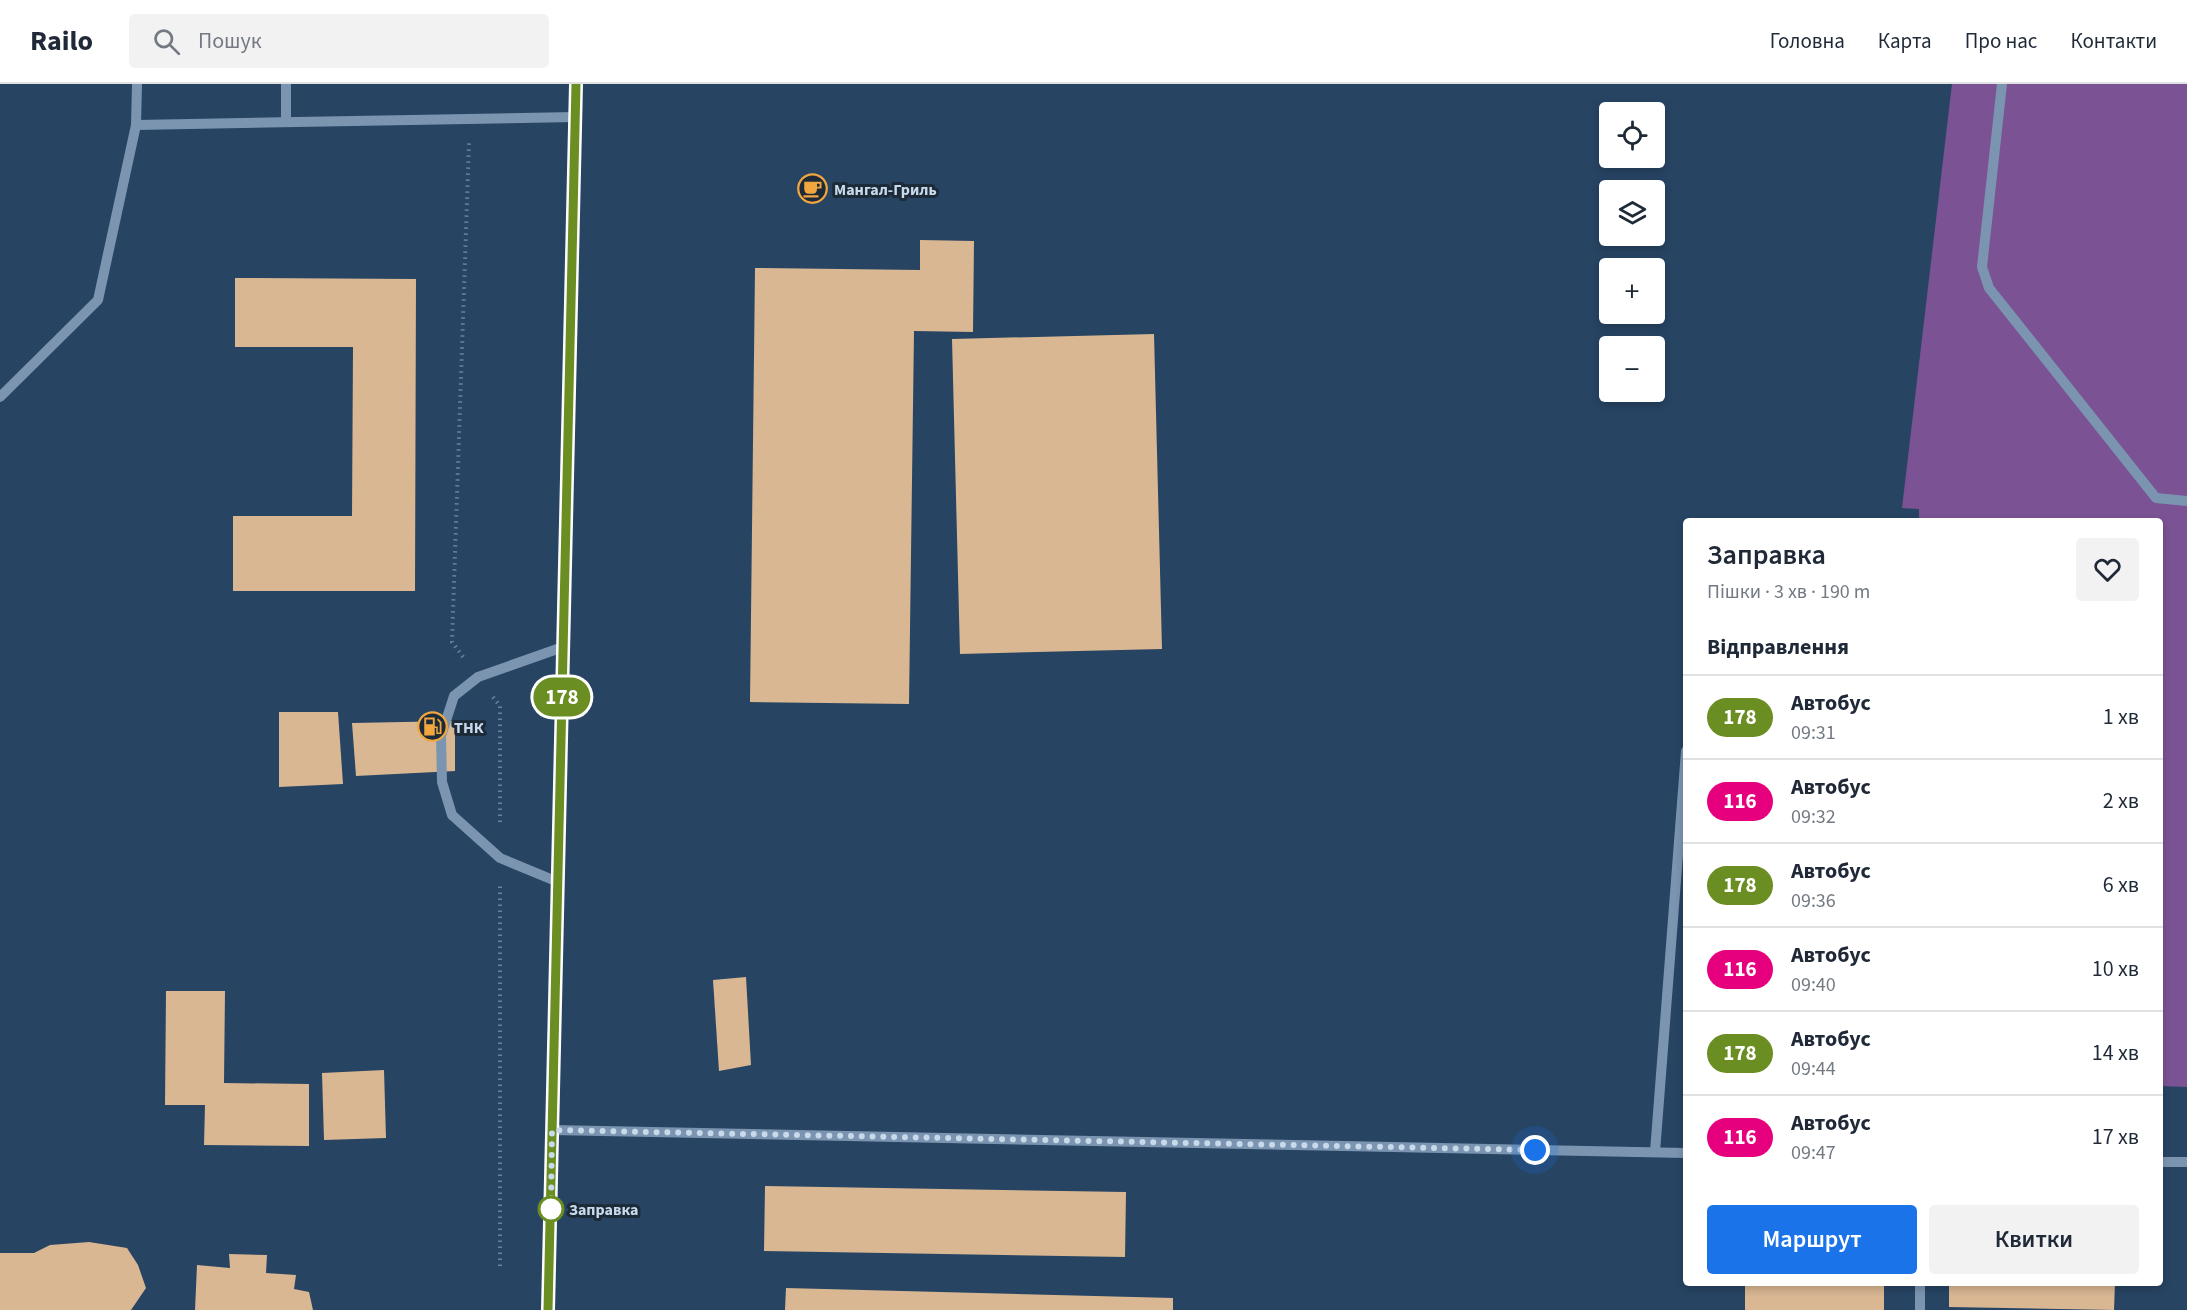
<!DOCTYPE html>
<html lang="uk">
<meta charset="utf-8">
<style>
:root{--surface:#fff;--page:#f2f2f3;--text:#1f2937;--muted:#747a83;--line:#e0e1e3;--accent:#1a73e8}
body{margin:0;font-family:"Source Sans 3",sans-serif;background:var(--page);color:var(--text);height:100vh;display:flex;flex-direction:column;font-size:22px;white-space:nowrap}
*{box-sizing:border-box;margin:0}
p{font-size:20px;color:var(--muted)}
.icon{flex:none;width:33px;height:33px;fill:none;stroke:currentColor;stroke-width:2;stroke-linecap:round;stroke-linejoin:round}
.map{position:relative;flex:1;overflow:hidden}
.panel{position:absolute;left:1683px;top:434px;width:480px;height:768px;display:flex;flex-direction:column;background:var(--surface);border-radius:6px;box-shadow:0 3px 9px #0003}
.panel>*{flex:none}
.badge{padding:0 12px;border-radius:20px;font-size:21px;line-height:39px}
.tools{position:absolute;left:1599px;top:18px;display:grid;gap:12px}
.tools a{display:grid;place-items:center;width:66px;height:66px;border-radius:6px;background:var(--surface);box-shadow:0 3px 9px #0003;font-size:30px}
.you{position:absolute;width:30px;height:30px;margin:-15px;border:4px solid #fff;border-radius:50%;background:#1a73e8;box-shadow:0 0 0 9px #1a73e833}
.map>.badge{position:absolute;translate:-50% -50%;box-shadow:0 0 0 3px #fff}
h2{padding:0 24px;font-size:22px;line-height:54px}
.round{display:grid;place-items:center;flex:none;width:63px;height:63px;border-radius:6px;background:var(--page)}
.head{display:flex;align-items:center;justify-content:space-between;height:102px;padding:0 24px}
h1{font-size:28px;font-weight:600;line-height:45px}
.action{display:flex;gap:12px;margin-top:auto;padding:12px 24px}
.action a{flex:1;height:69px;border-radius:6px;background:var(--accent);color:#fff;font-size:24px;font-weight:600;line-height:69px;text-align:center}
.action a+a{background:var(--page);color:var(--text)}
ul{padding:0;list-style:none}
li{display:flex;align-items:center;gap:18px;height:84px;padding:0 24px;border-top:2px solid var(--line)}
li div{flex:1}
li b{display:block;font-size:22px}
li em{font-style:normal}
li .badge{min-width:66px;font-weight:700;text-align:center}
header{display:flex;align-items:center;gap:36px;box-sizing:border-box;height:84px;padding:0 30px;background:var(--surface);border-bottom:2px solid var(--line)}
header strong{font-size:28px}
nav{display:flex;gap:33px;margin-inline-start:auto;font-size:21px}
.search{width:420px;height:54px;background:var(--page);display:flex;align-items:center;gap:15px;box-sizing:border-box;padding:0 21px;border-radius:6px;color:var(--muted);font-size:22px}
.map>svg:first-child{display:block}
.green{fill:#7b5395}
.building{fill:#d8b792}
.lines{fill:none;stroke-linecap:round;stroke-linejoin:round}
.path{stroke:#6a829c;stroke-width:4;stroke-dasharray:1.5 4.5;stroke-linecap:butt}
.minor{stroke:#7b95b1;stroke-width:10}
.line-casing{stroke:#fff;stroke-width:14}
.line{stroke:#6b8e23;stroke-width:9}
.walk{stroke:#c9d9ec;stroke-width:6;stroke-dasharray:0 10.8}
.stop-dot{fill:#fff;stroke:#6b8e23;stroke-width:3}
.labels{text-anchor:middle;stroke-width:6;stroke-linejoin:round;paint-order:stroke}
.poi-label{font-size:16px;font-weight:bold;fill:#c9d9ec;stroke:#1d2a38;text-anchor:start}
.stop-label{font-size:16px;font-weight:bold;fill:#c9d9ec;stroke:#1d2a38;text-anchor:start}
</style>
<header>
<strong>Railo</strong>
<div class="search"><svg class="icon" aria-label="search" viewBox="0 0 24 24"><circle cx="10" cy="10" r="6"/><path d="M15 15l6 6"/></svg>Пошук</div>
<nav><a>Головна</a><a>Карта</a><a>Про нас</a><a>Контакти</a></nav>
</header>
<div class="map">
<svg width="2187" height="1226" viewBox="0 0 2187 1226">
<rect width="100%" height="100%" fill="#274463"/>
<polygon class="green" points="1952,0 2187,0 2187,1003 2160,1002 2160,436 1919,436 1919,425 1902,424"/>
<g class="building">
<polygon points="920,156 974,157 973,248 914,247 909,620 750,618 755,184 920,186"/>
<polygon points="235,194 416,195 415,507 233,507 233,432 352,432 353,263 235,263"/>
<polygon points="1154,250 1162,565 960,570 952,255"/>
<polygon points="279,628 338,628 343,700 279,703"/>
<polygon points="455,637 455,687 356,692 352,639"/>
<polygon points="746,893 751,981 719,987 713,896"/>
<polygon points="166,907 225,907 224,999 309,1000 309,1062 204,1061 205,1021 165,1021"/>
<polygon points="384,986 386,1054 324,1056 322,989"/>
<polygon points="765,1102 1126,1108 1125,1173 764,1167"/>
<polygon points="89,1158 127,1164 138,1181 146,1204 131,1226 0,1226 0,1169 34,1169 50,1161"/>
<polygon points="229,1170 267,1171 266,1189 296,1191 294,1205 309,1208 313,1226 195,1226 197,1181 230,1184"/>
<rect x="1745" y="1198" width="139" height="28"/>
<polygon points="1949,1198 2115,1198 2114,1226 1949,1223"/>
<polygon points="786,1204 1173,1214 1173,1226 785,1226"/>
</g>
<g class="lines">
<g class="path">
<polyline points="463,573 452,558 469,59"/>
<polyline points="493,613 500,622 500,741"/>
<polyline points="500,1182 500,799"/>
</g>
<g class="minor">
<polyline points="286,0 286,38"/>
<polyline points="2002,0 1982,183 1989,204 2156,414 2187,417"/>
<polyline points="136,41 575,33"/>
<polyline points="0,313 98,216 136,41 137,0"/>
<polyline points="558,798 500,774 452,731 442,698 441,652 454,612 478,593 563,563"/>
<polyline points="552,1046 1686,1069"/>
<polyline points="1655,1068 1686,667"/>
<polyline points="2160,1078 2187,1078"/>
<polyline points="548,1226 576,0"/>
<polyline points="1920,1226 1920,1198"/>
</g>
</g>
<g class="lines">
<defs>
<polyline id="line" points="548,1226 576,0"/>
</defs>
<use href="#line" class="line-casing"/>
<use href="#line" class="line"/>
<polyline class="walk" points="551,1125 552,1046 1535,1066"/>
</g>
<defs>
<symbol id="cafe-ring" viewBox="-11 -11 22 22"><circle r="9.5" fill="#1d2a38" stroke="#f1a63f" stroke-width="1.5"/><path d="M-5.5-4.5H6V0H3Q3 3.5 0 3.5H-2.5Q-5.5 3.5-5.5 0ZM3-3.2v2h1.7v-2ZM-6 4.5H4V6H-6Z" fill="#f1a63f"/></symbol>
<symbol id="fuel-ring" viewBox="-11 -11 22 22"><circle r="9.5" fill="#1d2a38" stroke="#f1a63f" stroke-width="1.5"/><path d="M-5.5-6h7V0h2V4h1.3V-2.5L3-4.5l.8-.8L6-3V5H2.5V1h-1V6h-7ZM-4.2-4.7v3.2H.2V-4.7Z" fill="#f1a63f"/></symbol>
</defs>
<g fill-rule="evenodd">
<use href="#cafe-ring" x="796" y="88" width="33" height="33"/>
<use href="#fuel-ring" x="416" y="626" width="33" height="33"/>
</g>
<circle class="stop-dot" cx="551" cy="1125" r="12"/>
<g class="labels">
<g class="poi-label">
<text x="834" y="111">Мангал-Гриль</text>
<text x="454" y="649">ТНК</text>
</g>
<g class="stop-label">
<text x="569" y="1131">Заправка</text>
</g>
</g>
</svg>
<div class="tools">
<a><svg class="icon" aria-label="locate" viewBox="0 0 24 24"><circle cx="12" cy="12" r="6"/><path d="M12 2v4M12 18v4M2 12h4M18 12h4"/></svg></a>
<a><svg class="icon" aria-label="layers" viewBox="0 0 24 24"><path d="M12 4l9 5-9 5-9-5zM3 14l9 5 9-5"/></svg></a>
<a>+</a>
<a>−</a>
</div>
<div class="you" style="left:1535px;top:1066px"></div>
<b class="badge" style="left:562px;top:613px;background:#6b8e23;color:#fff">178</b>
<section class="panel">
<div class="head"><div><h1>Заправка</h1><p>Пішки · 3 хв · 190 m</p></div><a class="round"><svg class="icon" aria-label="heart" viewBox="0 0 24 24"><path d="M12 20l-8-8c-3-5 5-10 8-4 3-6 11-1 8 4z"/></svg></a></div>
<h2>Відправлення</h2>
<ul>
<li><span class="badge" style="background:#6b8e23;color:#fff">178</span><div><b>Автобус</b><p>09:31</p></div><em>1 хв</em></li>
<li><span class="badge" style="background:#e6007e;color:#fff">116</span><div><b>Автобус</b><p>09:32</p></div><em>2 хв</em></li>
<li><span class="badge" style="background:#6b8e23;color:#fff">178</span><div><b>Автобус</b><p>09:36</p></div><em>6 хв</em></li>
<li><span class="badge" style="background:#e6007e;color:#fff">116</span><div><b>Автобус</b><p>09:40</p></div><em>10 хв</em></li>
<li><span class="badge" style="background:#6b8e23;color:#fff">178</span><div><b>Автобус</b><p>09:44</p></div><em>14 хв</em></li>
<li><span class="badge" style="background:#e6007e;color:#fff">116</span><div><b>Автобус</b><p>09:47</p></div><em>17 хв</em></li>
</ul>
<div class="action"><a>Маршрут</a><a>Квитки</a></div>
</section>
</div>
